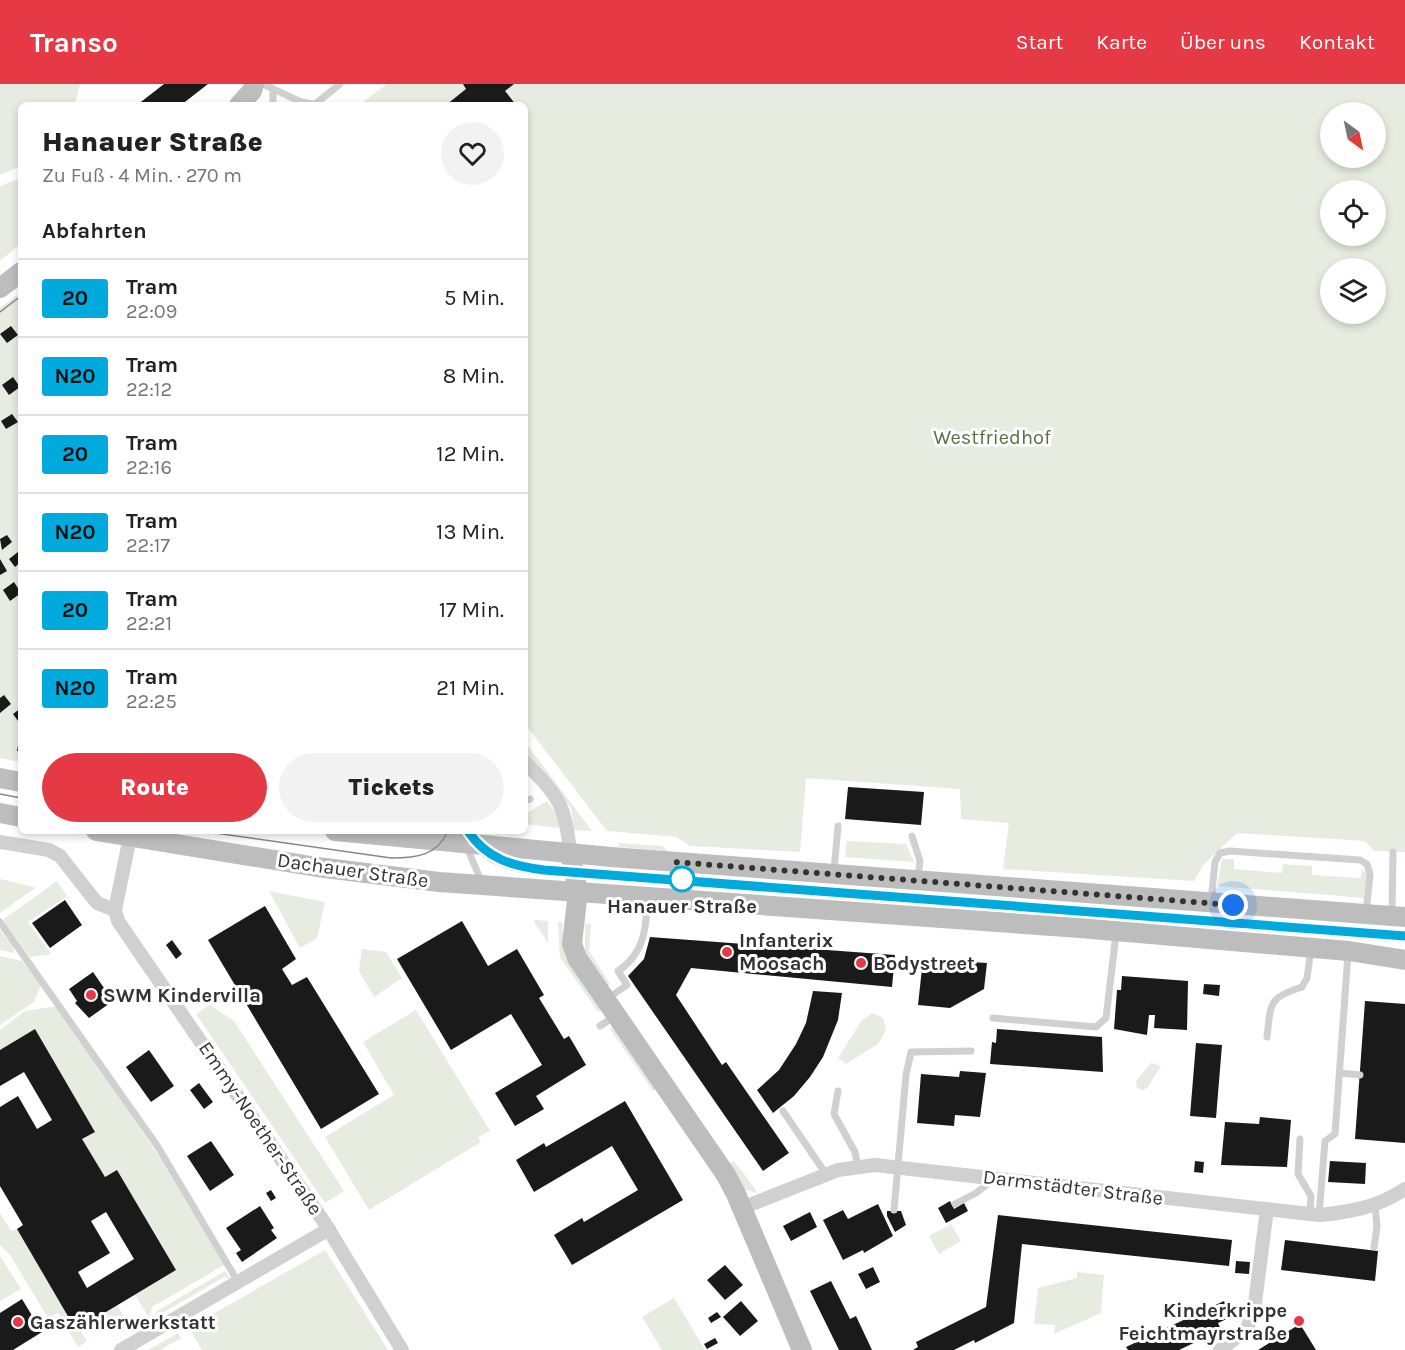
<!DOCTYPE html>
<html lang="de">
<meta charset="utf-8">
<style>
:root{--surface:#fff;--page:#f2f2f2;--text:#222;--muted:#767676;--line:#e0e0e0;--accent:#e63946}
body{margin:0;font-family:Karla,sans-serif;background:var(--page);color:var(--text);height:100vh;display:flex;flex-direction:column;font-size:22px;white-space:nowrap}
*{box-sizing:border-box;margin:0}
p{font-size:20px;color:var(--muted)}
.icon{flex:none;width:33px;height:33px;fill:none;stroke:currentColor;stroke-width:2;stroke-linecap:round;stroke-linejoin:round}
.map{position:relative;flex:1;overflow:hidden}
.side{position:absolute;left:18px;top:18px;width:510px;height:732px;display:flex;flex-direction:column;background:var(--surface);border-radius:9px;box-shadow:0 3px 9px #0003}
.side>*{flex:none}
.badge{padding:0 12px;border-radius:4px;font-size:21px;line-height:39px}
.needle{width:39px;rotate:147deg}
.tools{position:absolute;left:1320px;top:18px;display:grid;gap:12px}
.tools a{display:grid;place-items:center;width:66px;height:66px;border-radius:50%;background:var(--surface);box-shadow:0 3px 9px #0003;font-size:30px}
.you{position:absolute;width:30px;height:30px;margin:-15px;border:4px solid #fff;border-radius:50%;background:#1a73e8;box-shadow:0 0 0 9px #1a73e833}
.map>.badge{position:absolute;translate:-50% -50%;box-shadow:0 0 0 3px #fff}
h2{padding:0 24px;font-size:22px;line-height:54px}
.round{display:grid;place-items:center;flex:none;width:63px;height:63px;border-radius:32px;background:var(--page)}
.summary{display:flex;align-items:center;justify-content:space-between;height:102px;padding:0 24px}
h1{font-size:28px;font-weight:800;line-height:45px}
.button{display:flex;gap:12px;margin-top:auto;padding:12px 24px}
.button a{flex:1;height:69px;border-radius:36px;background:var(--accent);color:#fff;font-size:24px;font-weight:800;line-height:69px;text-align:center}
.button a+a{background:var(--page);color:var(--text)}
ul{padding:0;list-style:none}
li{display:flex;align-items:center;gap:18px;height:78px;padding:0 24px;border-top:2px solid var(--line)}
li div{flex:1}
li b{display:block;font-size:22px}
li em{font-style:normal}
li .badge{min-width:66px;font-weight:700;text-align:center}
header{display:flex;align-items:center;gap:36px;box-sizing:border-box;height:84px;padding:0 30px;background:var(--accent);color:#fff}
header strong{font-size:28px}
nav{display:flex;gap:33px;margin-inline-start:auto;font-size:21px}
.map>svg:first-child{display:block}
.green{fill:#e6ecdf;fill-rule:evenodd}
.building{fill:#1a1a1a;fill-rule:evenodd}
.lines{fill:none;stroke-linecap:round;stroke-linejoin:round}
.lane{stroke:#d0d0d0;stroke-width:7}
.street{stroke:#d0d0d0;stroke-width:14}
.secondary{stroke:#bdbdbd;stroke-width:20}
.tram{stroke:#888;stroke-width:1.5}
.line-casing{stroke:#fff;stroke-width:14}
.line{stroke:#00aadc;stroke-width:9}
.walk{stroke:#333;stroke-width:6;stroke-dasharray:0 10.8}
.stop-dot{fill:#fff;stroke:#00aadc;stroke-width:3}
.poi-dot{fill:#e63946;stroke:#fff;stroke-width:2}
.labels{text-anchor:middle;stroke-width:6;stroke-linejoin:round;paint-order:stroke}
.park-label{font-size:20px;fill:#56703f;stroke:#fff}
.street-label{font-size:20px;fill:#333;stroke:#fff}
.stop-label{font-size:20px;font-weight:bold;fill:#333;stroke:#fff}
.poi-label{font-size:20px;font-weight:bold;fill:#333;stroke:#fff;text-anchor:start}
</style>
<header>
<strong>Transo</strong>
<nav><a>Start</a><a>Karte</a><a>Über uns</a><a>Kontakt</a></nav>
</header>
<div class="map">
<svg width="1405" height="1266" viewBox="0 0 1405 1266">
<rect width="100%" height="100%" fill="#fff"/>
<g class="green">
<polygon points="0,0 80,0 75,21 21,21 21,82 0,91"/>
<path d="M387 0H1405V768L1374 767 1365 757 1237 749 1204 780 1194 797 1003 785 1009 739 961 735 960 705 806 694 800 768 690 762 677 753 607 747 525 640V21H359ZM1330 28H1376V74H1330ZM1330 106H1376V152H1330ZM1330 184H1376V230H1330Z"/>
<polygon points="21,94 21,153 18,162 0,177 0,102"/>
<polygon points="21,208 21,678 0,674 0,224"/>
<polygon points="525,658 592,747 574,746 571,724 525,668"/>
<polygon points="547,717 558,733 559,744 525,740 525,730"/>
<polygon points="847,757 906,760 914,778 845,773"/>
<polygon points="619,759 662,762 668,767 619,763"/>
<polygon points="1222,775 1234,775 1234,785 1282,789 1283,780 1312,782 1312,791 1361,794 1362,785 1367,791 1364,814 1217,802"/>
<polygon points="0,795 34,803 35,804 0,829"/>
<polygon points="57,797 67,812 28,838 51,870 30,873 4,838 4,835"/>
<polygon points="269,807 325,818 317,854 300,864"/>
<polygon points="535,836 548,837 548,859 534,838"/>
<polygon points="558,838 562,838 565,872 601,926 598,928 560,873"/>
<polygon points="585,840 591,840 589,867 610,900 605,904 585,871"/>
<polygon points="0,846 13,862 14,869 0,866"/>
<polygon points="362,865 386,868 402,894 374,913 359,887"/>
<polygon points="0,872 22,877 41,901 34,918 0,941"/>
<polygon points="210,921 234,937 344,1107 325,1119 196,930"/>
<polygon points="58,922 160,1074 224,1181 152,1223 149,1234 135,1211 176,1186 117,1086 105,1093 82,1055 94,1048 0,966 0,946 25,927"/>
<polygon points="416,926 490,1047 478,1053 481,1058 369,1126 325,1053 394,1011 363,958"/>
<polygon points="873,929 883,934 886,946 878,960 846,980 838,974 862,936"/>
<polygon points="614,942 658,1004 653,1007 610,945"/>
<polygon points="1151,979 1161,982 1148,1003 1143,1006 1137,1004 1136,997"/>
<polygon points="734,1077 756,1106 756,1109 744,1105 728,1080"/>
<polygon points="0,1129 11,1147 17,1145 76,1245 79,1244 87,1257 78,1263 58,1229 48,1234 10,1171 0,1161"/>
<polygon points="951,1140 961,1157 939,1170 929,1152"/>
<polygon points="325,1166 388,1266 202,1266 189,1244 207,1234 209,1237 215,1233 213,1230"/>
<polygon points="0,1172 21,1205 0,1217"/>
<polygon points="225,1187 231,1196 224,1193 154,1234 157,1227"/>
<polygon points="1077,1188 1104,1191 1101,1229 1054,1250 1055,1241 1034,1240 1038,1204 1077,1194"/>
<polygon points="674,1214 705,1266 662,1266 642,1233"/>
<polygon points="117,1221 132,1245 112,1242 104,1229"/>
<polygon points="178,1249 181,1254 160,1266 148,1266"/>
</g>
<g class="building">
<polygon points="164,0 208,0 181,21 137,21"/>
<polygon points="463,0 514,0 505,7 516,21 446,21 466,5"/>
<polygon points="11,242 18,251 7,259 0,250"/>
<polygon points="13,293 20,303 9,311 2,301"/>
<polygon points="12,330 18,338 6,345 1,337"/>
<polygon points="7,451 12,458 2,466 0,455"/>
<polygon points="18,468 21,478 15,483 9,475"/>
<polygon points="0,475 7,487 0,491"/>
<polygon points="14,498 21,509 10,517 3,506"/>
<polygon points="4,611 11,620 0,629 0,614"/>
<polygon points="21,624 21,641 13,630"/>
<polygon points="20,651 21,652 21,667 17,667"/>
<polygon points="848,703 924,708 921,741 845,735"/>
<polygon points="65,816 82,841 50,864 32,839"/>
<polygon points="265,822 296,875 282,885 292,901 307,893 379,1010 321,1045 208,856"/>
<polygon points="462,837 488,882 517,865 544,911 539,914 564,955 569,952 586,981 536,1012 544,1025 515,1042 495,1009 542,981 511,930 451,966 397,875"/>
<polygon points="650,853 895,871 892,903 691,884 676,911 722,981 726,978 789,1069 763,1087 628,892 644,875"/>
<polygon points="172,856 182,870 176,875 166,861"/>
<polygon points="923,875 987,879 984,905 950,924 918,921"/>
<polygon points="93,888 113,917 89,934 75,919 77,917 69,905"/>
<polygon points="1122,892 1188,897 1187,946 1154,944 1155,931 1149,931 1147,951 1114,945 1117,906 1121,906"/>
<polygon points="1204,900 1220,901 1219,912 1203,910"/>
<polygon points="813,907 842,909 838,936 823,973 810,993 794,1012 773,1029 757,1006 779,986 796,960 806,939"/>
<polygon points="1365,917 1405,920 1405,1059 1355,1055"/>
<path d="M35 945 95 1048 82 1055 105 1093 117 1086 176 1186 76 1246 17 1145 23 1141 0 1102V1023L18 1012 37 1045 52 1036 24 988 0 1002V966ZM106 1128 134 1175 87 1204 78 1188 110 1169 91 1137Z"/>
<polygon points="997,945 1102,953 1103,988 990,980 992,958 996,959"/>
<polygon points="1196,959 1222,961 1216,1034 1190,1032"/>
<polygon points="149,966 174,1002 151,1018 126,983"/>
<polygon points="960,987 986,989 980,1033 955,1031 954,1042 917,1039 921,990 959,993"/>
<polygon points="199,999 213,1018 204,1025 190,1006"/>
<polygon points="625,1017 683,1116 572,1181 554,1151 582,1134 584,1138 638,1106 612,1062 534,1108 516,1076 544,1059 546,1063"/>
<polygon points="1260,1033 1291,1036 1287,1083 1221,1081 1225,1038 1259,1040"/>
<polygon points="211,1057 234,1091 210,1107 187,1072"/>
<polygon points="1195,1077 1204,1078 1203,1089 1194,1088"/>
<polygon points="1330,1077 1366,1079 1365,1100 1328,1098"/>
<polygon points="271,1106 276,1114 271,1117 266,1109"/>
<polygon points="950,1117 954,1125 964,1119 968,1127 946,1139 938,1124"/>
<polygon points="878,1120 893,1152 864,1169 863,1166 843,1176 823,1136 843,1126 848,1135"/>
<polygon points="260,1122 274,1144 271,1146 277,1154 242,1178 236,1169 241,1166 226,1144"/>
<polygon points="887,1127 901,1127 906,1141 895,1148 887,1132"/>
<polygon points="810,1128 817,1143 791,1157 783,1142"/>
<polygon points="998,1131 1232,1156 1229,1182 1022,1160 1014,1239 975,1259 974,1256 954,1266 913,1266 918,1263 916,1258 986,1223"/>
<polygon points="1285,1156 1378,1167 1375,1197 1281,1186"/>
<polygon points="1236,1177 1250,1178 1249,1190 1235,1189"/>
<polygon points="725,1181 743,1201 725,1216 707,1196"/>
<polygon points="873,1183 880,1198 866,1205 858,1190"/>
<polygon points="831,1197 850,1235 856,1232 872,1266 839,1266 810,1207"/>
<polygon points="22,1215 42,1248 13,1266 0,1266 0,1229"/>
<polygon points="741,1217 758,1237 740,1252 723,1233"/>
<polygon points="1224,1217 1231,1233 1218,1239 1221,1246 1179,1266 1128,1266 1126,1263"/>
<polygon points="717,1228 721,1233 711,1239 708,1234"/>
<polygon points="1300,1240 1316,1266 1258,1266"/>
<polygon points="715,1254 718,1259 707,1265 704,1260"/>
</g>
<g class="lines">
<g class="lane">
<polyline points="263,0 301,18 314,20"/>
<polyline points="273,21 273,5"/>
<polyline points="314,21 340,0"/>
<polyline points="525,717 530,715"/>
<polyline points="460,747 482,799"/>
<polyline points="912,752 920,777 918,793"/>
<polyline points="834,787 838,742"/>
<polyline points="1211,817 1215,778 1220,769 1230,767 1360,776 1367,780 1370,791 1366,829"/>
<polyline points="1392,829 1393,768"/>
<polyline points="0,838 158,1063 238,1198"/>
<path d="M607 915 627 901 618 887C644 870 646 845 648 815"/>
<polyline points="993,934 1096,943 1106,934 1116,850"/>
<polyline points="600,942 615,932"/>
<path d="M1267 953C1271 920 1267 914 1302 903L1307 894 1311 866"/>
<polyline points="1340,989 1360,991"/>
<polyline points="838,1007 834,1030 855,1068 858,1083"/>
<polyline points="783,1027 826,1090"/>
<polyline points="1300,1055 1298,1090 1311,1112 1310,1130"/>
<polyline points="955,1120 976,1109 993,1096"/>
<polyline points="894,1126 906,991 911,968 971,967"/>
<polyline points="1319,1131 1325,1057 1335,1050 1348,870"/>
<polyline points="1374,1163 1377,1143 1375,1121"/>
</g>
<g class="street">
<path d="M525 678C558 712 566 721 570 769"/>
<polyline points="130,753 115,826 118,837 324,1138 402,1266"/>
<polyline points="0,758 49,766 60,772 97,819 115,826"/>
<path d="M742 1124 838 1086 875 1081 1319 1131C1351 1128 1378 1123 1405 1105"/>
<polyline points="121,1266 329,1145"/>
<polyline points="1220,1266 1246,1246 1254,1227 1267,1125"/>
</g>
<g class="secondary">
<polyline points="239,21 252,7 254,0"/>
<polyline points="0,204 21,188"/>
<polyline points="0,694 21,698"/>
<polyline points="0,729 21,733"/>
<polyline points="96,747 317,783 439,798 1080,844 1349,867 1405,876"/>
<polyline points="335,747 611,773 1405,833"/>
<polyline points="570,769 578,807 572,860 577,874 726,1091 736,1110 802,1266"/>
</g>
<g class="tram">
<polyline points="0,228 21,212"/>
<polyline points="0,710 21,714"/>
<path d="M201 747 391 774C416 774 437 772 448 747"/>
<path d="M460 747C479 775 500 786 533 790L1405 858"/>
</g>
</g>
<g class="lines">
<defs>
<path id="line" d="M468 747C486 775 513 782 544 786L1405 852"/>
</defs>
<use href="#line" class="line-casing"/>
<use href="#line" class="line"/>
<polyline class="walk" points="682,795 674,778 1233,821"/>
</g>
<circle class="stop-dot" cx="682" cy="795" r="12"/>
<g class="poi-dot">
<circle cx="727" cy="868" r="6"/>
<circle cx="861" cy="879" r="6"/>
<circle cx="91" cy="911" r="6"/>
<circle cx="1299" cy="1237" r="6"/>
<circle cx="18" cy="1238" r="6"/>
</g>
<g class="labels">
<g class="park-label">
<text x="992" y="360">Westfriedhof</text>
</g>
<g class="street-label">
<text transform="translate(353 786) rotate(8)" y="7">Dachauer Straße</text>
<text transform="translate(261 1044) rotate(56)" y="7">Emmy-Noether-Straße</text>
<text transform="translate(1073 1103) rotate(7)" y="7">Darmstädter Straße</text>
</g>
<g class="stop-label">
<text x="682" y="829">Hanauer Straße</text>
</g>
<g class="poi-label">
<text x="739" y="863">Infanterix<tspan x="739" dy="23">Moosach</tspan></text>
<text x="873" y="886">Bodystreet</text>
<text x="103" y="918">SWM Kindervilla</text>
<text x="1287" y="1233" text-anchor="end">Kinderkrippe<tspan x="1287" dy="23">Feichtmayrstraße</tspan></text>
<text x="30" y="1245">Gaszählerwerkstatt</text>
</g>
</g>
</svg>
<div class="tools">
<a><svg class="needle" viewBox="-14 -14 28 28"><path d="M0-13l5 13h-10z" fill="#e53935"/><path d="M0 13l5-13h-10z" fill="#767676"/></svg></a>
<a><svg class="icon" aria-label="locate" viewBox="0 0 24 24"><circle cx="12" cy="12" r="6"/><path d="M12 2v4M12 18v4M2 12h4M18 12h4"/></svg></a>
<a><svg class="icon" aria-label="layers" viewBox="0 0 24 24"><path d="M12 4l9 5-9 5-9-5zM3 14l9 5 9-5"/></svg></a>
</div>
<div class="you" style="left:1233px;top:821px"></div>
<section class="side">
<div class="summary"><div><h1>Hanauer Straße</h1><p>Zu Fuß · 4 Min. · 270 m</p></div><a class="round"><svg class="icon" aria-label="heart" viewBox="0 0 24 24"><path d="M12 20l-8-8c-3-5 5-10 8-4 3-6 11-1 8 4z"/></svg></a></div>
<h2>Abfahrten</h2>
<ul>
<li><span class="badge" style="background:#00aadc;color:#111">20</span><div><b>Tram</b><p>22:09</p></div><em>5 Min.</em></li>
<li><span class="badge" style="background:#00aadc;color:#111">N20</span><div><b>Tram</b><p>22:12</p></div><em>8 Min.</em></li>
<li><span class="badge" style="background:#00aadc;color:#111">20</span><div><b>Tram</b><p>22:16</p></div><em>12 Min.</em></li>
<li><span class="badge" style="background:#00aadc;color:#111">N20</span><div><b>Tram</b><p>22:17</p></div><em>13 Min.</em></li>
<li><span class="badge" style="background:#00aadc;color:#111">20</span><div><b>Tram</b><p>22:21</p></div><em>17 Min.</em></li>
<li><span class="badge" style="background:#00aadc;color:#111">N20</span><div><b>Tram</b><p>22:25</p></div><em>21 Min.</em></li>
</ul>
<div class="button"><a>Route</a><a>Tickets</a></div>
</section>
</div>
